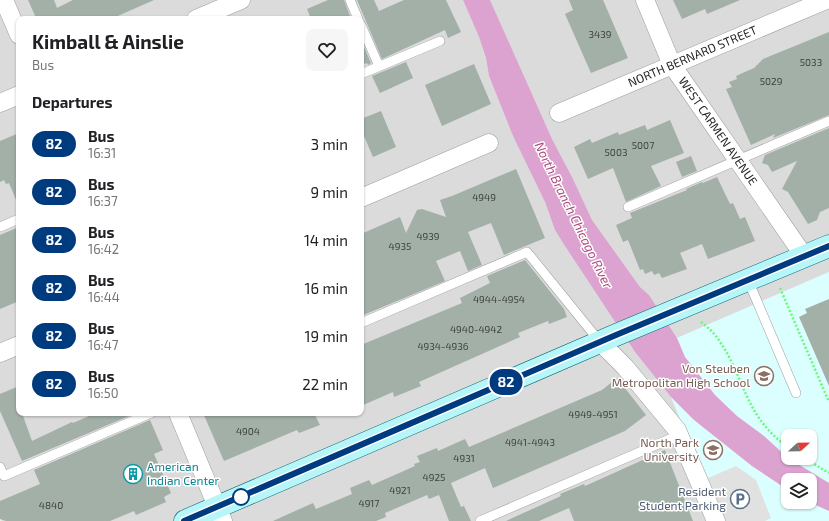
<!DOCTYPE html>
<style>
:root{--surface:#fff;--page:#f6f6f6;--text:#202124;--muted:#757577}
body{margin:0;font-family:"Exo 2",sans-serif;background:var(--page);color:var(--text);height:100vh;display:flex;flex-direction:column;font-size:15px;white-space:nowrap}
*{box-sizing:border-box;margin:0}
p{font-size:13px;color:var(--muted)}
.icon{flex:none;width:22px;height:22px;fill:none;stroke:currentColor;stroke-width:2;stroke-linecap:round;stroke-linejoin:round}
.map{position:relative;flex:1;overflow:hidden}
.sheet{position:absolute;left:16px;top:16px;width:348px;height:400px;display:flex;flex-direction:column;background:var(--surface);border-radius:8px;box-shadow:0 1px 3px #0004}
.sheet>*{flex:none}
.badge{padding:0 8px;border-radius:13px;font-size:14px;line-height:26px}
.needle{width:26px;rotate:68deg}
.fabs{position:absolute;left:781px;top:429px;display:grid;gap:8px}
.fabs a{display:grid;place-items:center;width:36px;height:36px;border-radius:8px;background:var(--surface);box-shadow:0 1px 3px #0004;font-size:20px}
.map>.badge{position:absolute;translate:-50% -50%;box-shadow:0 0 0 2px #fff}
h2{padding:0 16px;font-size:15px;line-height:36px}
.round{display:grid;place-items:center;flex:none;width:42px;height:42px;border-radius:8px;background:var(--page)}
.headline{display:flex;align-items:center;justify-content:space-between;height:68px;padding:0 16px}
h1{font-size:19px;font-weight:700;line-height:30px}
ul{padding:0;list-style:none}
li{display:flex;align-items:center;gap:12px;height:48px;padding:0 16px}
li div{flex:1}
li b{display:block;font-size:15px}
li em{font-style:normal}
li .badge{min-width:44px;font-weight:700;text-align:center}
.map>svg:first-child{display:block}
.residential{fill:#dadbda;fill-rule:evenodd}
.education{fill:#dbfffe}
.parking{fill:#e1e1e1}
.water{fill:#dca3d0}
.building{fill:#a2b0a8}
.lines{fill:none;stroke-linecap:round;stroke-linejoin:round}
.lane-casing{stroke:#9e9e9e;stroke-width:10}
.street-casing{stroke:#9e9e9e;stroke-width:19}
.secondary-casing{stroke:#066872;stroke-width:23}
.path{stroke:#6af877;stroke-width:2.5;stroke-dasharray:2 2;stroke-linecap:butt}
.lane{stroke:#fff;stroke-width:9}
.street{stroke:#fff;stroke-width:18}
.secondary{stroke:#b6f6f9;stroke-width:22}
.line-casing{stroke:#fff;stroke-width:9}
.line{stroke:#003b80;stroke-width:6}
.stop-dot{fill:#fff;stroke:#003b80;stroke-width:2}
.labels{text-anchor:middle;stroke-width:3;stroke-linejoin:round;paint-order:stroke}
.number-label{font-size:10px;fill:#3e4240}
.street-label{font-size:12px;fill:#1d1d1d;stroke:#fff}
.education-label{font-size:12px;fill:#785e54;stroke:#fff;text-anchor:end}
.culture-label{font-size:12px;fill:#0d838f;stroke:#fff;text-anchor:start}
.service-label{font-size:12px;fill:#4e5e75;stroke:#fff;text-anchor:end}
.water-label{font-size:13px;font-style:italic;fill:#ab4b7c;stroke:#fff}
</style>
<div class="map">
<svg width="829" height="521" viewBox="0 0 829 521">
<rect width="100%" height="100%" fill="#e3eeea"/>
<g class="residential">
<path d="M0 0H463L479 37 486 58 489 76 513 136 545 202 555 230 635 352 671 397 722 521H2L0 517ZM19 19H361V413H19Z"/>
<polygon points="490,0 829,0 829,272 677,338 649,295 640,287 592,220 573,179 552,139"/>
</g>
<g class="education">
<polygon points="829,272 829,483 815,476 790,458 810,458 810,436 788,436 788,457 784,454 764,436 737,416 715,395 685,357 677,338"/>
<polygon points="671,397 694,420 752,466 788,490 788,502 809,502 829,511 829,521 722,521"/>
</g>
<polygon class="parking" points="736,466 756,480 771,518 765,521 725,521 708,478"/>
<polygon class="water" points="463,0 490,0 552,139 573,179 592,220 640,287 649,295 677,338 685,357 715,395 737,416 764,436 788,458 829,483 829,511 809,502 810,480 788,480 788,490 752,466 694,420 671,397 635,352 565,246 555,230 545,202 513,136 489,76 486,58 479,37"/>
<g class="building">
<polygon points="28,0 54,0 57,8 73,0 154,0 111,19 33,19 36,18"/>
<polygon points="328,0 344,0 351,19 311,19 307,9"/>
<polygon points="357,0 374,0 379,11 404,0 446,0 461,32 448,38 445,30 382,59"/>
<polygon points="569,0 603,0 628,58 591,73 565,14 573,10"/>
<polygon points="673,0 740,0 707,14 705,9 682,19"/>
<polygon points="829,32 829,115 773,138 775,134 751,145 726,89 732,87 729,82 737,79 736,76 754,68 763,59"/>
<polygon points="361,40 371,63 368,65 367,63 361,65"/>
<polygon points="406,62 413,78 380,93 372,76"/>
<polygon points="474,64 491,104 442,126 425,85"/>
<polygon points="381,111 396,147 373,157 361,129 361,119"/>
<polygon points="670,120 684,153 651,166 661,186 626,202 613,168 588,179 574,147 590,139 592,143 618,132 619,135 645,125 647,130"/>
<polygon points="829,128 829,208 820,212 817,220 808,224 788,192 782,189 797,161 772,172 768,165 762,163 765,155"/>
<polygon points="19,133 19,207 9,183 6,184 4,180 0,182 0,141"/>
<polygon points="691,156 697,171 682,177 676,162"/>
<polygon points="516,169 545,238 504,255 491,223 468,232 482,265 468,271 460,251 436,261 445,281 361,316 361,234 400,217 406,233 417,210 422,209 446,217 440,200 452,196"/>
<polygon points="717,177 730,204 733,203 740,219 745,217 755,241 708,259 702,244 680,253 687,269 662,278 659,273 654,275 652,271 645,274 643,269 640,270 628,240 623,242 616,225 632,218 630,213 687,190 686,189 702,182 703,183"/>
<polygon points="19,227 19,301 0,309 0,235"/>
<polygon points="525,260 564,309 567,317 549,324 548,321 518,333 520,337 419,382 421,386 394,397 393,392 361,406 361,345 462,303 460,298 490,283 487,276"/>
<polygon points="829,299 829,386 799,317 807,313 805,309"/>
<polygon points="617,378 646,415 625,431 493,488 485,468 451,483 461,507 464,506 471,521 449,521 439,495 429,499 427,495 385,513 386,517 376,521 273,521 313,503 316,509 352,494 350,488 369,480 372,485 415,466 414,464 420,462 417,456 437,448 438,451 465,439 469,447 602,390"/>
<polygon points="19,386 19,413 22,413 32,441 72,422 73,423 96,413 136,413 22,461 0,411 0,394"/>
<polygon points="203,413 314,413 320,425 299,433 297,430 224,461"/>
<polygon points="150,420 163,450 154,454 171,493 164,497 166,502 136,515 134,511 110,521 6,521 0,519 0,501 40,484 34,470"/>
<polygon points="665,450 693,521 574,521 569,508 539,521 506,521 561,496 560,494 584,484 585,486"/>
</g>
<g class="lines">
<defs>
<g id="lane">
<polyline points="350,0 358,19"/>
<polyline points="361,25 379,66"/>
<polyline points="361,74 440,41"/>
<polyline points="628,207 829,121"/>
<polyline points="0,227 19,219"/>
<polyline points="748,280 796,393"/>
<polyline points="361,323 527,252 600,342"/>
<polyline points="0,467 4,476 151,413"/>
<polyline points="480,521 679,435"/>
</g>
<g id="street">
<polyline points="4,0 19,35"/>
<path id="s1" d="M645 0 672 65 804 256"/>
<polyline points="196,19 241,0"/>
<polyline points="0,103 19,95"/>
<path id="s2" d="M559 113 826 0"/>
<polyline points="361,198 489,143"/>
<polyline points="600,342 625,367 677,430 716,521"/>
<polyline points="0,353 19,345"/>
<polyline points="178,413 223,521"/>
</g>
<polyline id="secondary" points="185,521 616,335 829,246"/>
</defs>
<use href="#lane" class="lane-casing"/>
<use href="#street" class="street-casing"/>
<use href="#secondary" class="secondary-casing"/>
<g class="path">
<polyline points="780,288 829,402"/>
<path d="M701 322C706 326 711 330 715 335 745 373 742 415 788 447"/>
<polyline points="804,458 829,473"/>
</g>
<use href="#lane" class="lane"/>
<use href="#street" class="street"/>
<use href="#secondary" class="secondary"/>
</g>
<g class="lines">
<defs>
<polyline id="line" points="184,521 616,335 829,246"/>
</defs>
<use href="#line" class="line-casing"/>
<use href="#line" class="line"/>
</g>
<defs>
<symbol id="school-ring" viewBox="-11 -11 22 22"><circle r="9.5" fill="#fff" stroke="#8d6e63" stroke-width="1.5"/><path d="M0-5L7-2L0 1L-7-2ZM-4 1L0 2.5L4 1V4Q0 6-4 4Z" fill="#8d6e63"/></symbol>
<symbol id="university-ring" viewBox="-11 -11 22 22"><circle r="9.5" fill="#fff" stroke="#8d6e63" stroke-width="1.5"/><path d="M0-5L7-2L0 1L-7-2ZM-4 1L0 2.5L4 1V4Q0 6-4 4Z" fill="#8d6e63"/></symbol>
<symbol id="building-ring" viewBox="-11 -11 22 22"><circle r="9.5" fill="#fff" stroke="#0f9aa8" stroke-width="1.5"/><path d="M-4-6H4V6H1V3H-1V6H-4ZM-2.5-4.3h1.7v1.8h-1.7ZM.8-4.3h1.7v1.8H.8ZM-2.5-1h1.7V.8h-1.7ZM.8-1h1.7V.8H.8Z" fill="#0f9aa8"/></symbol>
<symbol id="parking-ring" viewBox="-11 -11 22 22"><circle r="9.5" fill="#fff" stroke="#5c6f8a" stroke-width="1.5"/><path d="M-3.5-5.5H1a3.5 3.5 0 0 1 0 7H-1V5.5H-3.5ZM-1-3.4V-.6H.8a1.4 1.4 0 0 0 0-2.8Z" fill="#5c6f8a"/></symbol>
</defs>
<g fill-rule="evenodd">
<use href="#school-ring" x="753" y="365" width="22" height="22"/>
<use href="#university-ring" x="702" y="439" width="22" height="22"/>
<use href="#building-ring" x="122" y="463" width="22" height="22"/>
<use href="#parking-ring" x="729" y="488" width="22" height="22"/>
</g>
<circle class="stop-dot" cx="241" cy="497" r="8"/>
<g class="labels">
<g class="number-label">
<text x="600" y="38">3439</text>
<text x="811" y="66">5033</text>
<text x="771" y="85">5029</text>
<text x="643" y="149">5007</text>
<text x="616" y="156">5003</text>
<text x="484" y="201">4949</text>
<text x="428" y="240">4939</text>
<text x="400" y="250">4935</text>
<text x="499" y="303">4944-4954</text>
<text x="476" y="333">4940-4942</text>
<text x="443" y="350">4934-4936</text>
<text x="593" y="418">4949-4951</text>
<text x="248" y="435">4904</text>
<text x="530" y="446">4941-4943</text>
<text x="464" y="462">4931</text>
<text x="434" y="481">4925</text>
<text x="400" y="494">4921</text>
<text x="369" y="507">4917</text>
<text x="51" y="509">4840</text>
</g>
<g class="street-label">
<text dy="4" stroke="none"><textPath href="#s2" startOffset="145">NORTH BERNARD STREET</textPath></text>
<text dy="4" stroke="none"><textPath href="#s1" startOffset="151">WEST CARMEN AVENUE</textPath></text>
</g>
<g class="education-label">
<text x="750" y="373">Von Steuben<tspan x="750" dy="14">Metropolitan High School</tspan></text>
<text x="699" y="447">North Park<tspan x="699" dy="14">University</tspan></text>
</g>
<g class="culture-label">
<text x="147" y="471">American<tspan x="147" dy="14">Indian Center</tspan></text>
</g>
<g class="service-label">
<text x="726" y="496">Resident<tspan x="726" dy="14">Student Parking</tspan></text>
</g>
<g class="water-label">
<text transform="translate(574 215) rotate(64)" y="5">North Branch Chicago River</text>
</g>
</g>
</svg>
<div class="fabs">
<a><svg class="needle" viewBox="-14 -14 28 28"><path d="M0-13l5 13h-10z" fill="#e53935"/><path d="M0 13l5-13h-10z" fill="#757577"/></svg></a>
<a><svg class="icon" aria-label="layers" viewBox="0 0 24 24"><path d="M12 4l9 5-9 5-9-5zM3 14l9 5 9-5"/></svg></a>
</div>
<b class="badge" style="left:506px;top:382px;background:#003b80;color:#fff">82</b>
<section class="sheet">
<div class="headline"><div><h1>Kimball &amp; Ainslie</h1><p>Bus</p></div><a class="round"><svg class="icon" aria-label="heart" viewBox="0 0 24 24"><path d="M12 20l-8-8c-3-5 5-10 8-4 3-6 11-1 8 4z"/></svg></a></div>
<h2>Departures</h2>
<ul>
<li><span class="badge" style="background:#003b80;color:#fff">82</span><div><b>Bus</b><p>16:31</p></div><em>3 min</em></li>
<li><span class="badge" style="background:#003b80;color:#fff">82</span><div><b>Bus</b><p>16:37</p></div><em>9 min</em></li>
<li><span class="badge" style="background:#003b80;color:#fff">82</span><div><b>Bus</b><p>16:42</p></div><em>14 min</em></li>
<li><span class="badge" style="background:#003b80;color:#fff">82</span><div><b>Bus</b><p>16:44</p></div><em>16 min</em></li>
<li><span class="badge" style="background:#003b80;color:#fff">82</span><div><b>Bus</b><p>16:47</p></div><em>19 min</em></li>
<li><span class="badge" style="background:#003b80;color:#fff">82</span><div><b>Bus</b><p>16:50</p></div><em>22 min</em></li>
</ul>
</section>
</div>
